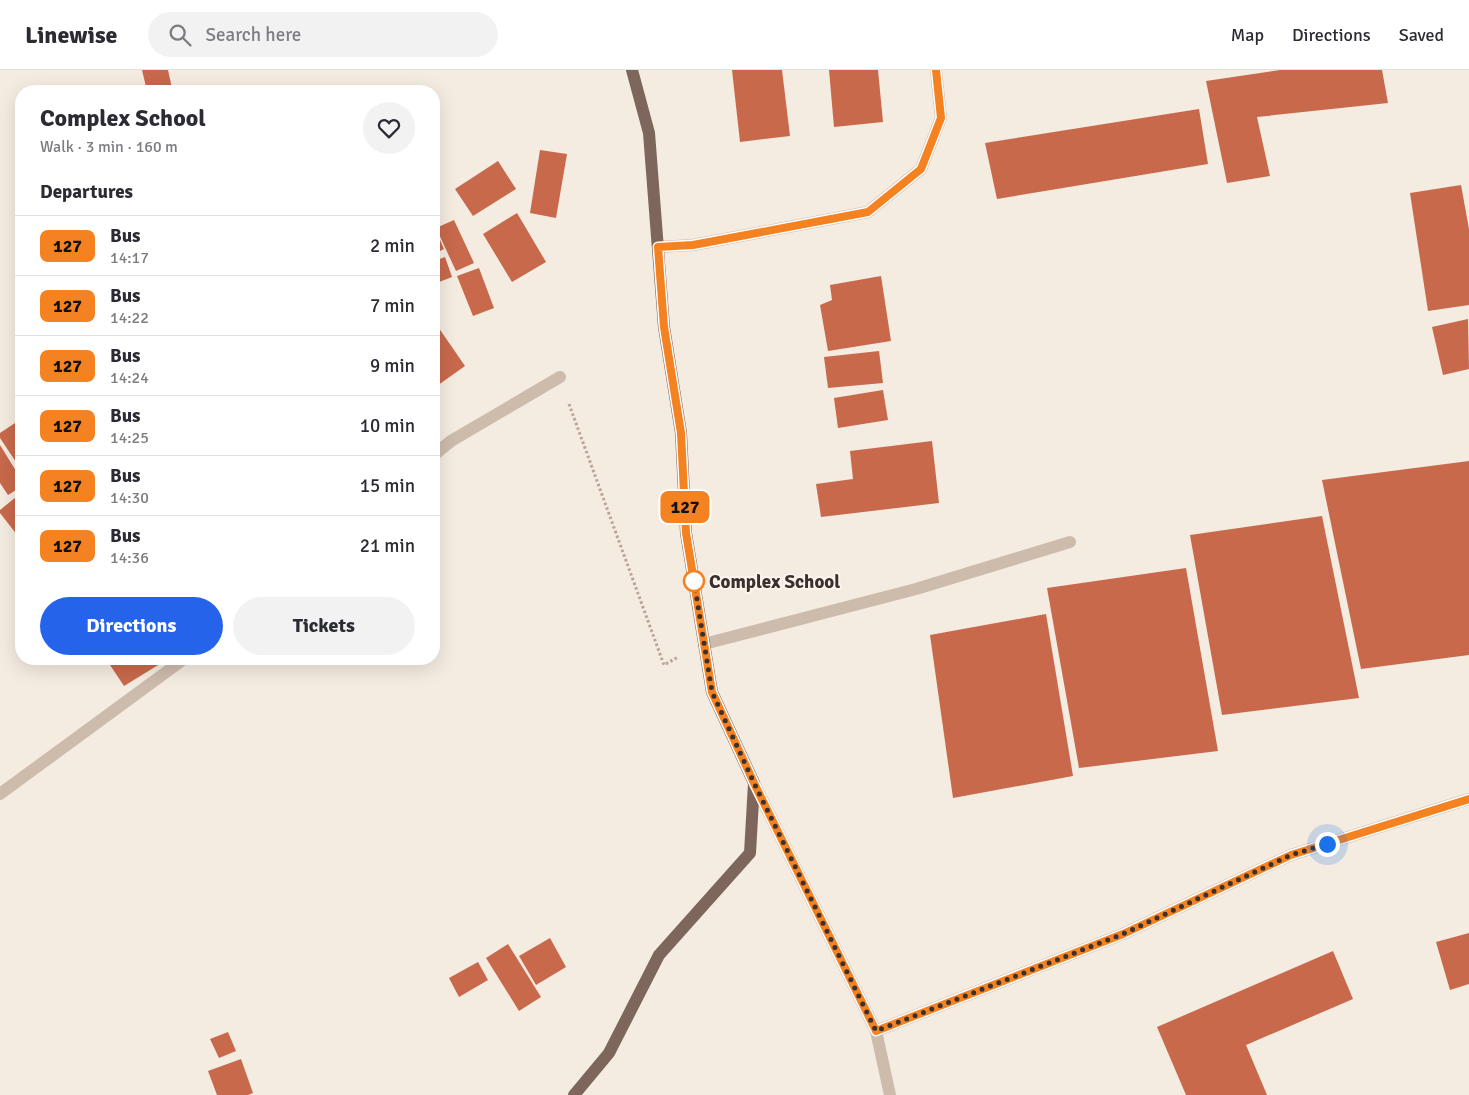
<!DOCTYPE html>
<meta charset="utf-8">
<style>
:root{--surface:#fff;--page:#f2f2f3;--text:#2b2b33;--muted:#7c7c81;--line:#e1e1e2;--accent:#2563eb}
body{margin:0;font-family:Signika,sans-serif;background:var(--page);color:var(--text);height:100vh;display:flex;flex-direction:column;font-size:19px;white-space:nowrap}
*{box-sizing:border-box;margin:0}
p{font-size:16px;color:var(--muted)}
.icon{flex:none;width:28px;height:28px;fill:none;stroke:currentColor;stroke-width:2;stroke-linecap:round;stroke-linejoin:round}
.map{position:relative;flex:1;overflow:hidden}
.panel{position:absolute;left:15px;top:15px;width:425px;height:580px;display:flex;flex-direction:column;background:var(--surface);border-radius:20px;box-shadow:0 5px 20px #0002}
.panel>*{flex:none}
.badge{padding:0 10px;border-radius:8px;font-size:18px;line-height:32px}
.you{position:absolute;width:25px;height:25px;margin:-12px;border:4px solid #fff;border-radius:50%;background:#1a73e8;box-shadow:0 0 0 8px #1a73e833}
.map>.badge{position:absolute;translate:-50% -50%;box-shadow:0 0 0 2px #fff}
h2{padding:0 25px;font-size:19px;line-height:45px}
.round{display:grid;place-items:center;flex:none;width:52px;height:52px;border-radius:26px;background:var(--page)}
.summary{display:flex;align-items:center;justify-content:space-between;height:85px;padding:0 25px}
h1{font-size:24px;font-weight:700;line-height:38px}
.button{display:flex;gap:10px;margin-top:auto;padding:10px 25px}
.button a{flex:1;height:58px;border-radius:30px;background:var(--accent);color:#fff;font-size:20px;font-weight:700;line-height:58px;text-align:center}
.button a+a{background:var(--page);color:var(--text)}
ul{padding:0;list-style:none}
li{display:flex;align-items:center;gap:15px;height:60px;padding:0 25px;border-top:1px solid var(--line)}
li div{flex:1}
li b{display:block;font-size:19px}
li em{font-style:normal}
li .badge{min-width:55px;font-weight:700;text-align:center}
header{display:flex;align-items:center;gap:30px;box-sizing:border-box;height:70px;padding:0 25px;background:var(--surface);border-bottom:1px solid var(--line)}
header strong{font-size:24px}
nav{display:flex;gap:28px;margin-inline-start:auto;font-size:18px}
.search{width:350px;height:45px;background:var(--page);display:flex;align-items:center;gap:12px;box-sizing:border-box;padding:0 18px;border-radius:28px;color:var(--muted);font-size:19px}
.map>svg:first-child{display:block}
.building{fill:#c8694b}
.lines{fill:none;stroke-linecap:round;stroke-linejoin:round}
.path{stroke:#b9a596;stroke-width:3;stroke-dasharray:2.5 2.5;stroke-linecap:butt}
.minor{stroke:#cdbbac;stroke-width:12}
.major{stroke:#7d675c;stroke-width:12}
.line-casing{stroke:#fff;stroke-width:11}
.line{stroke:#f58220;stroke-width:8}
.walk{stroke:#3b302b;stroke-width:5;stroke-dasharray:0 9}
.stop-dot{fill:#fff;stroke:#f58220;stroke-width:2.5}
.labels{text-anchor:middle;stroke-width:4;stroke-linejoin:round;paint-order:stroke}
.stop-label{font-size:19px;font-weight:bold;fill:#3b302b;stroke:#fbf5ee;text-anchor:start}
</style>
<header>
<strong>Linewise</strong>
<div class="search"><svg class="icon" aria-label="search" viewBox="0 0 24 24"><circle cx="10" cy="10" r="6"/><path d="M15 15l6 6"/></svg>Search here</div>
<nav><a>Map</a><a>Directions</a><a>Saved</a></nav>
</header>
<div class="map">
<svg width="1469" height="1025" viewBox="0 0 1469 1025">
<rect width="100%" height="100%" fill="#f4ebe1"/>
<g class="building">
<polygon points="142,0 168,0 172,18 160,21 147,21"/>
<polygon points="732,0 782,0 790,66 740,72"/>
<polygon points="829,0 878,0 883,52 834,57"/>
<polygon points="1280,0 1382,0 1388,33 1257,47 1270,106 1227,113 1206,11"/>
<polygon points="1199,39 1208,94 997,129 985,73"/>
<polygon points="540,80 567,84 556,148 530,143"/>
<polygon points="498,91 516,119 473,146 455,119"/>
<polygon points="1461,115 1469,159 1469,235 1428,241 1410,123"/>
<polygon points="517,143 546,192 512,212 483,164"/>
<polygon points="454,150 474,193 456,201 436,158"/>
<polygon points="434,156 444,179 434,184"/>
<polygon points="445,187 452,207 434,214 434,191"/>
<polygon points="479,198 494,238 473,246 457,206"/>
<polygon points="881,206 891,271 828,281 820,235 832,230 830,215"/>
<polygon points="1468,249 1469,299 1443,305 1432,257"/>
<polygon points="434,251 465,296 434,318"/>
<polygon points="879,281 883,313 828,318 824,287"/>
<polygon points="883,320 888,350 838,358 834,328"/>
<polygon points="21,349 21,397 20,398 0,368 0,363"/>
<polygon points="932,371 939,433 821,447 816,414 853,409 850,381"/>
<polygon points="0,375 21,409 21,417 8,425 0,413"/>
<polygon points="1469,391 1469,585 1361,599 1322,410"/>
<polygon points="21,423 21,470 0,443 0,440"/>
<polygon points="1322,446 1359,628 1222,645 1190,465"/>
<polygon points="1186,498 1218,681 1079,698 1047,518"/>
<polygon points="1046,544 1073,706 953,728 930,565"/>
<polygon points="106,589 168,589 124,616"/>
<polygon points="1469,863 1469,914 1450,920 1436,872"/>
<polygon points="550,868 566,897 536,915 519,886"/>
<polygon points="508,874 541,927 519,941 486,888"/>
<polygon points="1333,881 1353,929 1246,975 1267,1025 1186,1025 1157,957"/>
<polygon points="478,892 488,910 459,927 449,908"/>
<polygon points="228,962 236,981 219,988 210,969"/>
<polygon points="241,989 253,1023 248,1025 217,1025 208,1001"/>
</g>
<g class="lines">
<polyline class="path" points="569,334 664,595 678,587"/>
<g class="minor">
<polyline points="658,177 693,175 868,142 921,99 941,48 936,0"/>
<polyline points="434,385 451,371 560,307"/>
<polyline points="704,574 916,519 1070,472"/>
<polyline points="754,713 876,961 890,1025"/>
<polyline points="0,724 184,589"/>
<polyline points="876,961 1123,864 1291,785 1469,729"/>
</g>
<polyline class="major" points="574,1025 609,983 659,885 750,783 754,713 712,622 686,463 681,363 664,257 649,63 632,0"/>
</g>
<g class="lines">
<defs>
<polyline id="line" points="936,0 941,48 921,99 868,142 693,175 658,177 664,257 681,363 686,463 712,622 754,713 876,961 1123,864 1291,785 1469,729"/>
</defs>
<use href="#line" class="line-casing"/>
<use href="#line" class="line"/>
<polyline class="walk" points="694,511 712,622 754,713 876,961 1123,864 1291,785 1327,774"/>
</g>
<circle class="stop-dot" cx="694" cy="511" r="10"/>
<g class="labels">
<g class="stop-label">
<text x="709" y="518">Complex School</text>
</g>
</g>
</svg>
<div class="you" style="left:1327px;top:774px"></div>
<b class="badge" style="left:685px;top:437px;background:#f58220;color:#111">127</b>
<section class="panel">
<div class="summary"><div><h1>Complex School</h1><p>Walk · 3 min · 160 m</p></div><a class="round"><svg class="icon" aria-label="heart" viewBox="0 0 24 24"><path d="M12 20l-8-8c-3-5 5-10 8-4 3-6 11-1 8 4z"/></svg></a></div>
<h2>Departures</h2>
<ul>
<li><span class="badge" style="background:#f58220;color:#111">127</span><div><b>Bus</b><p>14:17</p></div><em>2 min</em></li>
<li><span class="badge" style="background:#f58220;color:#111">127</span><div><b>Bus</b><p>14:22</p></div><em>7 min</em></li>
<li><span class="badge" style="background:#f58220;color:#111">127</span><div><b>Bus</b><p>14:24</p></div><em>9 min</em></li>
<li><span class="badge" style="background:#f58220;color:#111">127</span><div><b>Bus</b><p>14:25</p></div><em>10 min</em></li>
<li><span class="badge" style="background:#f58220;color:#111">127</span><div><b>Bus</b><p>14:30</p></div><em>15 min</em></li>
<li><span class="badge" style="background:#f58220;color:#111">127</span><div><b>Bus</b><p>14:36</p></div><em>21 min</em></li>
</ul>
<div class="button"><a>Directions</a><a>Tickets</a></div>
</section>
</div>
